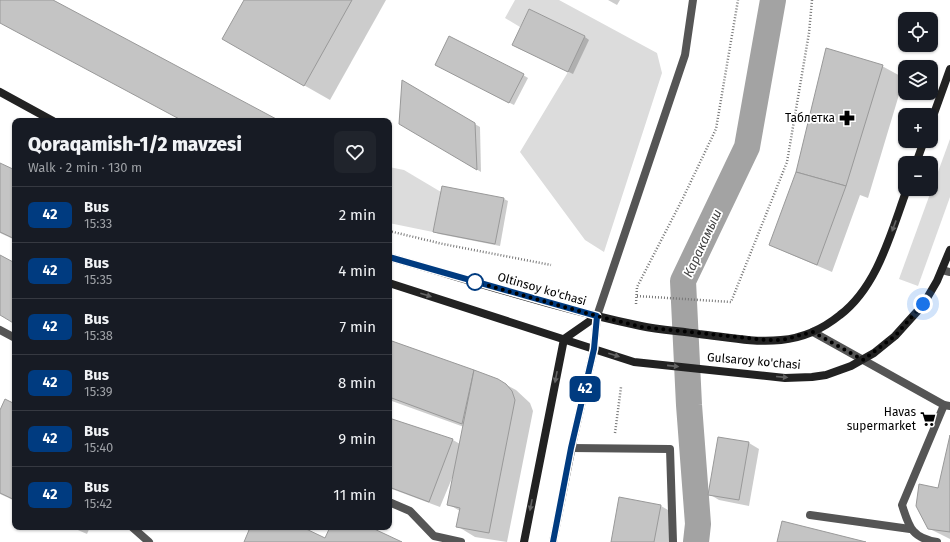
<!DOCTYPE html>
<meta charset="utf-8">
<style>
:root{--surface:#171b24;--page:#20242c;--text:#f1f3f6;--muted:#9ea1a6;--line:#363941}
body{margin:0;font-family:"Fira Sans",sans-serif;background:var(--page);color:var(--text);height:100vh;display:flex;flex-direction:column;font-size:15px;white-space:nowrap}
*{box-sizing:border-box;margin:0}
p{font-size:13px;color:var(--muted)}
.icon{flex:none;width:22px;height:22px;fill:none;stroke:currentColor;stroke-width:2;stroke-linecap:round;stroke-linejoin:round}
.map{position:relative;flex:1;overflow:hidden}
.sheet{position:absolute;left:12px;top:118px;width:380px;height:412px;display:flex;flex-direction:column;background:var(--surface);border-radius:8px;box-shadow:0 1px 3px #0004}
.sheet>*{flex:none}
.badge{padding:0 8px;border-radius:6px;font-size:14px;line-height:26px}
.buttons{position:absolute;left:898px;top:12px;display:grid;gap:8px}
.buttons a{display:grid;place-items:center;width:40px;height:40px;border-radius:8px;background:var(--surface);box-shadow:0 1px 3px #0004;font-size:20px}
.you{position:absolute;width:20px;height:20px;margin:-10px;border:3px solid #fff;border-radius:50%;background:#1a73e8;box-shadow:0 0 0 6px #1a73e833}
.map>.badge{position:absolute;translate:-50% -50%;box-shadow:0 0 0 2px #fff}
.round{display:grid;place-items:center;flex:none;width:42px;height:42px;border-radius:8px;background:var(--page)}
.overview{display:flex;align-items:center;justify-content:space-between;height:68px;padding:0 16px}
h1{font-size:19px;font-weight:800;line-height:30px}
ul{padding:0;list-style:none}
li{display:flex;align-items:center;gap:12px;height:56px;padding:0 16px;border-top:1px solid var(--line)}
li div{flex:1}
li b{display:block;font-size:15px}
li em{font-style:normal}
li .badge{min-width:44px;font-weight:700;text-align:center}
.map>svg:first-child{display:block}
.green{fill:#dcdcdc}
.shadow{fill:#0003}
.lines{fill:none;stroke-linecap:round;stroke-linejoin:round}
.canal{stroke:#a3a3a3;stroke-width:26}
.building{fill:#c4c4c4;stroke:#999}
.path{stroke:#777;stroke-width:2.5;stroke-dasharray:1 2;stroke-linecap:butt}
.lane{stroke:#555;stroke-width:8}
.street{stroke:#555;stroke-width:8}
.secondary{stroke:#222;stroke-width:8}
.oneway{fill:#646464}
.line-casing{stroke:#fff;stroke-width:9}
.line{stroke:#003b80;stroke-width:6}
.walk{stroke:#000;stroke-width:4;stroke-dasharray:0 7.2}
.stop-dot{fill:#fff;stroke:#003b80;stroke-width:2}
.labels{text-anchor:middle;stroke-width:3.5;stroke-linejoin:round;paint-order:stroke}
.poi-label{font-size:12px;fill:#000;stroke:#fff;text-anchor:end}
.street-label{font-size:12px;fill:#000;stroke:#fff}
.water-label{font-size:13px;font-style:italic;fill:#444;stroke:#fff}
</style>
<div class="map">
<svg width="950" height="542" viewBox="0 0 950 542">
<rect width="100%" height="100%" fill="#fff"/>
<g class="green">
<polygon points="515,0 559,0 657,53 662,73 604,252 585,240 520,152 568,72 585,36 529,9 520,27 505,18"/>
<polygon points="950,139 950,197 918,286 899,279"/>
<polygon points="389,167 404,170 441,192 433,232 389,223"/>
</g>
<g class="shadow">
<polygon points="245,0 386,0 330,100 223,39"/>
<polygon points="608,0 620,0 617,5"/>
<polygon points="585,37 589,40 573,74 518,48"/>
<polygon points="882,66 904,78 868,198 860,195 832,272 785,252 770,244"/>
<polygon points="441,68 523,75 528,78 514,105"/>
<polygon points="403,82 480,127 481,172 400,123"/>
<polygon points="0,164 15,171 15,240 0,233"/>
<polygon points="504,199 508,201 500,246 439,234 434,232"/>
<polygon points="389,341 497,380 516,390 530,403 533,411 507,542 475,537 457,526 460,511 448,504 455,471 440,507 389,488 389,419 453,440 460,444 464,427 389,400"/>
<polygon points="15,405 15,501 0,494 0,412"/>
<polygon points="950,439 950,539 928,528"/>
<polygon points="749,443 759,449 749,506 719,500 709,494"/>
<polygon points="661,506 675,514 670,542 612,542"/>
<polygon points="71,527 90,527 87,534"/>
</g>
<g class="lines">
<polyline class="canal" points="696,542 698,524 689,405 683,281 747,147 773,0"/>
</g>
<g class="building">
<polygon points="0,0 53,0 280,121 183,121 0,23"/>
<polygon points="244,0 352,0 304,86 222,39"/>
<polygon points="529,9 585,36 568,72 512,45"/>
<polygon points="449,36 524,74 509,103 435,65"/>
<polygon points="826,48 883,65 846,186 796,172"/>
<polygon points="402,80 475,123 477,170 399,124"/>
<polygon points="0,163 15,170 15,239 0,232"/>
<polygon points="796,172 846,186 817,265 769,245"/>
<polygon points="442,186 504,198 495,244 433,232"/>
<polygon points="0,255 15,263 15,324 0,315"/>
<polygon points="389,340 474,370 462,424 389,397"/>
<polygon points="474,370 498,379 506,384 512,391 515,400 489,533 456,527 460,508 447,505"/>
<polygon points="5,399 15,404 15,500 0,493 0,410"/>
<polygon points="389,418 453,439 429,502 389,487"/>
<polygon points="950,435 950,532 928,529 916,506 919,484 938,488"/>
<polygon points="718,437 749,442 739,500 708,495"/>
<polygon points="619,497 661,505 654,542 611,542"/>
<polygon points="782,521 866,542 777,542"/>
<polygon points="243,527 302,527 325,538 330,527 370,527 402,542 244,542 249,530"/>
</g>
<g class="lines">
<g class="path">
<polyline points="389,231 443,244 551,265"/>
<polyline points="637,296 731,302 787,162 809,33 812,0"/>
<polyline points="636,304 637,287 683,198 716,129 738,0"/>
<polyline points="615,433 621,387"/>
</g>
<g class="lane">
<polyline points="942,270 950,272"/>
<polyline points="0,330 15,338"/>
<polyline points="571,448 670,449 673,542"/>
<polyline points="389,502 410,511 434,536 461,542"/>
<polyline points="810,515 910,529"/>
<polyline points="132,527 149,542"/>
<path d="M937 542C911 538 909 526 902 505L944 405"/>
</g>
<g class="street">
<polyline points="597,316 685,55 693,0"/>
<polyline points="813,332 944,405 950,406"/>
</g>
<g class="secondary">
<polyline points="0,92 53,121"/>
<polyline points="931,122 950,69"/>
<polyline points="916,163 924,141"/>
<path d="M389 257C473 281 556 308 641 326 660 330 680 331 699 334 726 337 754 343 781 340 803 338 824 328 840 315 878 286 891 232 907 189"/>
<polyline points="389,283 634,362 785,378 812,377 826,375 851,366 874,353 895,336 923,305 937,281 950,250"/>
<polyline points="524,542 564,339 597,316"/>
<polyline points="553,542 574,436 594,349 597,316"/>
</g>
</g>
<defs><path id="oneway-solid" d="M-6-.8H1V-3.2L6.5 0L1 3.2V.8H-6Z"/></defs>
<g class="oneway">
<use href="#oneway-solid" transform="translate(894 226) rotate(110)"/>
<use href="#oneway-solid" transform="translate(426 295) rotate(18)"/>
<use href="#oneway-solid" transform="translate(614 355) rotate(18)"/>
<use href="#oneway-solid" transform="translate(673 366) rotate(6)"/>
<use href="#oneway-solid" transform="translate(556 377) rotate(101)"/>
<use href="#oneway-solid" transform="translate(782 377) rotate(5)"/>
<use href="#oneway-solid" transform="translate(531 505) rotate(101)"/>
</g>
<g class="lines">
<defs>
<polyline id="line" points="389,257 597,316 594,349 571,448 553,542"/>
</defs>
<use href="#line" class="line-casing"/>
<use href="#line" class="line"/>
<polyline class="walk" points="475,282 597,316 642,327 765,340 782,340 813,332 863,360 895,336 923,304"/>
</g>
<defs>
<symbol id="pharmacy-bare" viewBox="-9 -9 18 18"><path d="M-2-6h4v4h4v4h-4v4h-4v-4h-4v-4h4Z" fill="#000" stroke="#fff" stroke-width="2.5" paint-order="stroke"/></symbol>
<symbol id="supermarket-bare" viewBox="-9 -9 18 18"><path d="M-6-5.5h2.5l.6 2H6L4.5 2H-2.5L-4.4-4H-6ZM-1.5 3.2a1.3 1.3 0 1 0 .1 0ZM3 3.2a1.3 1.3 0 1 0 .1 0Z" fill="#000" stroke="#fff" stroke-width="2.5" paint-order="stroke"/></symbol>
</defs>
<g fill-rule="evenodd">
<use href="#pharmacy-bare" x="836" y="107" width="22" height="22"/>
<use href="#supermarket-bare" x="917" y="408" width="22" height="22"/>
</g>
<circle class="stop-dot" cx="475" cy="282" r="8"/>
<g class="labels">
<g class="poi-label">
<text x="835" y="122">Таблетка</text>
<text x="916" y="416">Havas<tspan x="916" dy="14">supermarket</tspan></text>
</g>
<g class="street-label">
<text transform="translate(542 289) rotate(16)" y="4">Oltinsoy ko'chasi</text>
<text transform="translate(754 361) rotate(5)" y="4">Gulsaroy ko'chasi</text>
</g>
<g class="water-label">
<text transform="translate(702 243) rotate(-65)" y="5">Каракамыш</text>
</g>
</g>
</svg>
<div class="buttons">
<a><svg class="icon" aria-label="locate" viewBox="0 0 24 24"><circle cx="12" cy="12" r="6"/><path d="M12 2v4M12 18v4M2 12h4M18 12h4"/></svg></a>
<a><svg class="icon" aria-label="layers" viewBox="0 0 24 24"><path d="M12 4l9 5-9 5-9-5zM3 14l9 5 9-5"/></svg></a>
<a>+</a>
<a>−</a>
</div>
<div class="you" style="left:923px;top:304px"></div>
<b class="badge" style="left:585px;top:389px;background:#003b80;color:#fff">42</b>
<section class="sheet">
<div class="overview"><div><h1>Qoraqamish-1/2 mavzesi</h1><p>Walk · 2 min · 130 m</p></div><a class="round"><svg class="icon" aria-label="heart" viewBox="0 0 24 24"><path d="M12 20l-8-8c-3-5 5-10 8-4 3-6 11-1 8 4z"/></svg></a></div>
<ul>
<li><span class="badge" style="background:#003b80;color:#fff">42</span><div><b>Bus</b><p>15:33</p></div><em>2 min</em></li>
<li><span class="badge" style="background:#003b80;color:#fff">42</span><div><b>Bus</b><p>15:35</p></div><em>4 min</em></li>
<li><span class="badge" style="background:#003b80;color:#fff">42</span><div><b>Bus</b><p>15:38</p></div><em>7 min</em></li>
<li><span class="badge" style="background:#003b80;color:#fff">42</span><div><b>Bus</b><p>15:39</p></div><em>8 min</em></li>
<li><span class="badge" style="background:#003b80;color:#fff">42</span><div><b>Bus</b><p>15:40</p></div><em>9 min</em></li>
<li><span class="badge" style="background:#003b80;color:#fff">42</span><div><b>Bus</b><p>15:42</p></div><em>11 min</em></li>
</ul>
</section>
</div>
